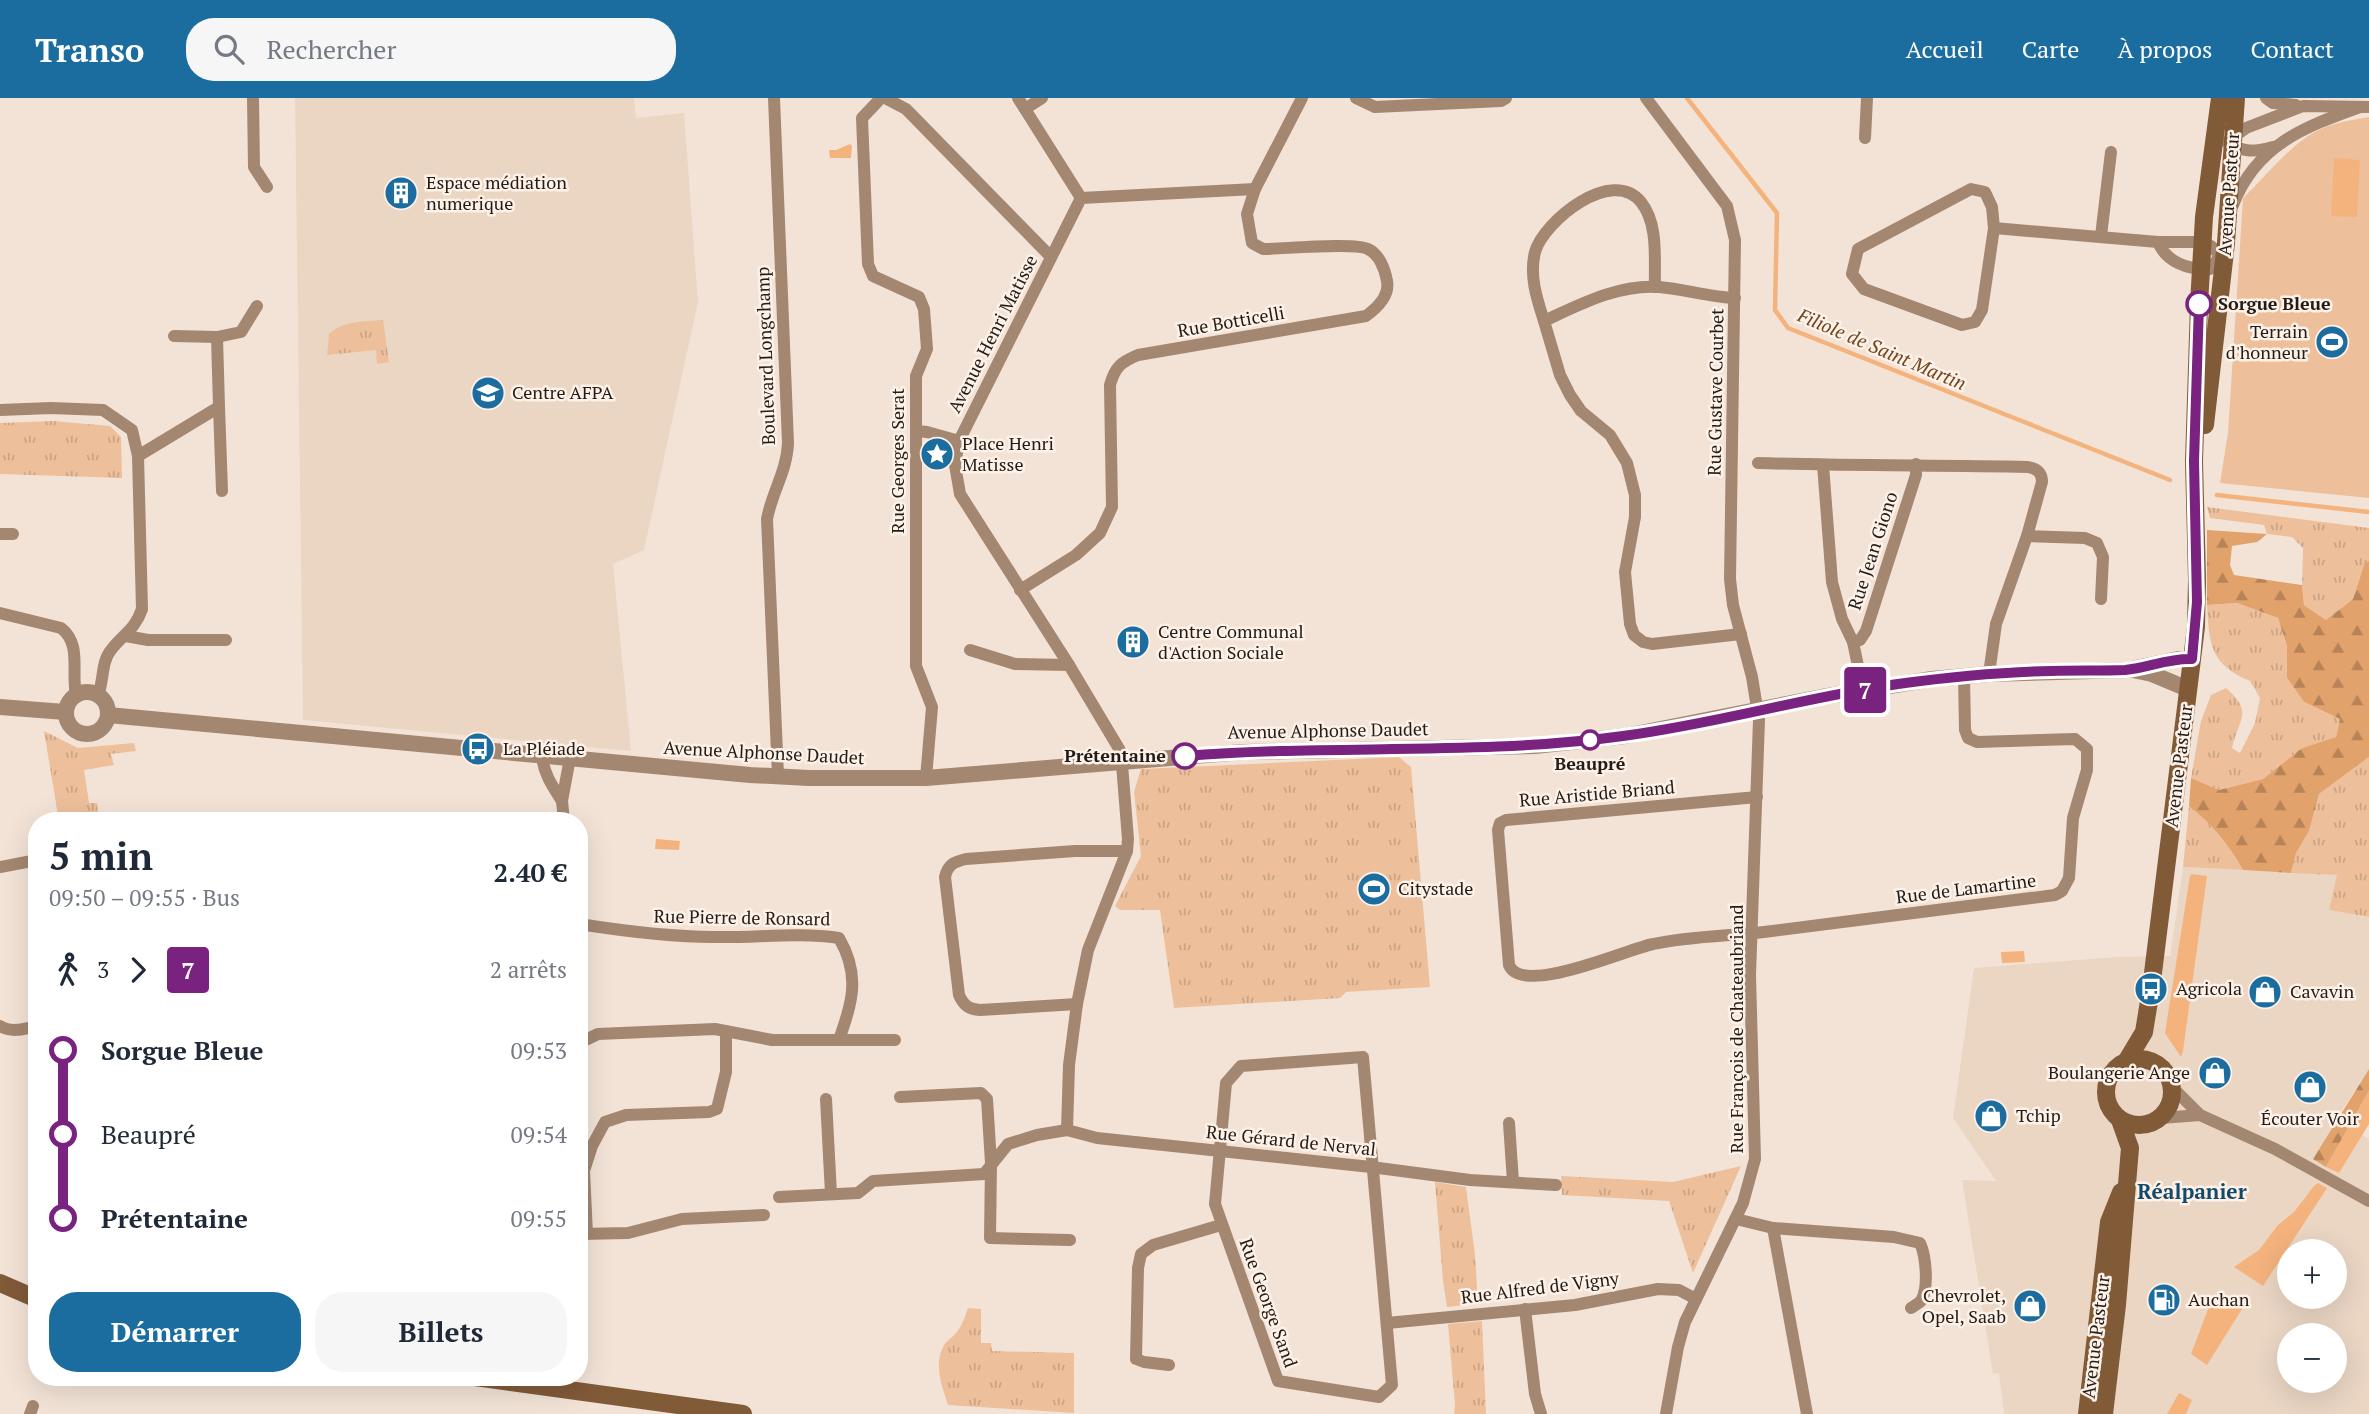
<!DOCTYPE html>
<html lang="fr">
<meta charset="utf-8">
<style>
:root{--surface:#fff;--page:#f6f6f7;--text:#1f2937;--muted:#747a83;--accent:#1a6d9e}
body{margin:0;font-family:"PT Serif",serif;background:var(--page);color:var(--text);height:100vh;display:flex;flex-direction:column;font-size:26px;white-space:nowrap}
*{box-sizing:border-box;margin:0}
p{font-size:23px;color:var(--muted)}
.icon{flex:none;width:38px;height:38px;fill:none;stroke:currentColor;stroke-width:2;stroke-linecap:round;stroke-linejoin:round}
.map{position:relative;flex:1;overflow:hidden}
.sheet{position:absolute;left:28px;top:714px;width:560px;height:574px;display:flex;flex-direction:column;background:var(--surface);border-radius:28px;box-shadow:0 7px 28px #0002}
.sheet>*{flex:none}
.badge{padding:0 14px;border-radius:5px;font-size:24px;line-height:46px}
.controls{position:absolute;left:2277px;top:1141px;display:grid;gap:14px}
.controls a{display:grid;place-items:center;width:70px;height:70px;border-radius:50%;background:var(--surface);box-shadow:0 7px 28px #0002;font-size:35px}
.map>.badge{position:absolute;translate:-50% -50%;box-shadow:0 0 0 4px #fff}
.legs{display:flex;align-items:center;gap:10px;height:77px;padding:0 21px;font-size:23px}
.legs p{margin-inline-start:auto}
.overview{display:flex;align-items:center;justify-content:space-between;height:119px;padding:0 21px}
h1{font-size:38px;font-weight:700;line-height:52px}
.button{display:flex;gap:14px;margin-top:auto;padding:14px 21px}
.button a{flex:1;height:80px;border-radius:28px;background:var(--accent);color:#fff;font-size:28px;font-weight:700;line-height:80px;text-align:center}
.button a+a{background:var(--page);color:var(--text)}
ul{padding:0 21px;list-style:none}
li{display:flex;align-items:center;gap:24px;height:84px;font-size:26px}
li i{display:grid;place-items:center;width:10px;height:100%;margin:0 9px;background:currentColor}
li i::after{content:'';width:18px;height:18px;margin:-9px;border:5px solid;border-radius:50%;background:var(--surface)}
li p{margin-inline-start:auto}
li:first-child i{background:linear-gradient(#0000 50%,currentColor 0)}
li:last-child i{background:linear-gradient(currentColor 50%,#0000 0)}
header{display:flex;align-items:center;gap:42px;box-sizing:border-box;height:98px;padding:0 35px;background:var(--accent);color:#fff}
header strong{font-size:33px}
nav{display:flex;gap:38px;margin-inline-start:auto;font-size:24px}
.search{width:490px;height:63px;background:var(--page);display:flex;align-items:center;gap:18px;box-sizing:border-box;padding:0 24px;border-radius:28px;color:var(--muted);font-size:26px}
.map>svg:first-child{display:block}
.built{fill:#ebd6c4;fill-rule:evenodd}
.grass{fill:url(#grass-tufts)}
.forest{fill:url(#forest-firs)}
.pitch{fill:#edc09b}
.water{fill:#f4b37d}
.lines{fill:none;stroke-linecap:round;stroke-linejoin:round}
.stream{stroke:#f4b37d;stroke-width:4.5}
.minor{stroke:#a38771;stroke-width:12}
.tertiary{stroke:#a38771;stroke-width:16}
.secondary{stroke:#815a38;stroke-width:18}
.line-1-casing{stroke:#fff;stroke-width:16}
.line-1{stroke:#7a227f;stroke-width:10}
.stop-1-dot{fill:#fff;stroke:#7a227f;stroke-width:3.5}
.labels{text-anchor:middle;stroke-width:5;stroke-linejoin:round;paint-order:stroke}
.poi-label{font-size:18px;fill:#221c18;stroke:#fef1e7;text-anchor:start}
.street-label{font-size:18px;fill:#221c18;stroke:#fef1e7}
.stop-label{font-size:18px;font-weight:bold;fill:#221c18;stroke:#fef1e7;text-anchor:start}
.water-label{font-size:19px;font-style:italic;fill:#70451e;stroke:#fef1e7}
.quarter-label{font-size:21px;font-weight:bold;fill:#124a6b;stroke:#fef1e7}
</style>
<header>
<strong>Transo</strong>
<div class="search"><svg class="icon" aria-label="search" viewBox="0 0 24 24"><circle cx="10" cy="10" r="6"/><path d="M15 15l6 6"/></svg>Rechercher</div>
<nav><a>Accueil</a><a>Carte</a><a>À propos</a><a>Contact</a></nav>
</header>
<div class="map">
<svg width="2369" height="1316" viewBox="0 0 2369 1316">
<defs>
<pattern id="grass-tufts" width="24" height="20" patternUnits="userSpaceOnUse" patternTransform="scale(1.75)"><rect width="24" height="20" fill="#edc09b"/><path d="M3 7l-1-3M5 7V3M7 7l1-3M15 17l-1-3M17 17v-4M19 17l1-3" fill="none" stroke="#cba485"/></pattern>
<pattern id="forest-firs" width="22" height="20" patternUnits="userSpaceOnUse" patternTransform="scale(1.75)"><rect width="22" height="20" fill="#e2a26c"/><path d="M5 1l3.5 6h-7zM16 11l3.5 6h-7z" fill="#b78358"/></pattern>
</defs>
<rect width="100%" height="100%" fill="#f3e3d7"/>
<g class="built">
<polygon points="295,0 634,0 636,20 684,15 698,204 644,452 613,466 631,653 303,622"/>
<path d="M2183 769 2338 777 2329 812 2369 819V971L2336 1021 2369 1041V1316H2004L1999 1275 1993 1276 1962 1082 1996 1083 1953 1020 1974 870 2116 859 2170 858ZM2289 1153H2334V1199H2289ZM2289 1237H2334V1283H2289Z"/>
</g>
<g class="grass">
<path d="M383 222 389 264 377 266 376 252 327 257 329 236C344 222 363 224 383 222Z"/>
<polygon points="53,323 110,328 121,339 122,380 0,376 0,325"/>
<polygon points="2207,409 2369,430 2369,463 2365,464 2353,501 2326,522 2304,507 2302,487 2303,450 2292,439 2267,436 2264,427 2210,420"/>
<path d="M2237 505 2278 520 2287 548V580L2304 604 2340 621 2336 639 2302 650 2263 681 2219 692 2191 680 2201 623 2211 597 2226 590C2254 615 2239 619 2232 650L2240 655 2255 625 2260 600 2250 583C2210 567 2209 545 2207 507Z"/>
<polygon points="44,633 78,650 134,645 136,653 111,656 114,667 84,672 89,705 97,705 99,723 59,723"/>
<polygon points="1399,659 1411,669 1430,889 1346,894 1340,900 1174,910 1160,812 1120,812 1115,808 1141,758 1134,694 1141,671"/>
<polygon points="2369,659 2369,819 2329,812 2337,777 2291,775 2296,755 2309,733 2319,696"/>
<path d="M2189 708C2212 726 2229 747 2243 772L2183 769Z"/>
<polygon points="1741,1068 1693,1175 1669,1103 1562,1097 1561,1078 1673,1084"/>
<polygon points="1435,1084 1466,1089 1475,1157 1478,1206 1447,1209 1443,1183"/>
<path d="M968 1210 981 1211V1245H991L992 1253 1074 1255V1315L948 1307C942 1288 933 1266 944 1247 947 1242 952 1240 956 1235 962 1228 965 1219 968 1210Z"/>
<polygon points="1482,1223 1486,1316 1454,1316 1455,1307 1448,1226"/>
</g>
<g class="forest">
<path d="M2207 432 2267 436 2257 444 2232 448 2230 467 2234 477 2302 487 2304 507 2326 522 2353 501 2365 464 2369 463V659L2319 696 2309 733 2296 755 2291 775 2243 772C2229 747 2212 726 2189 708L2191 680 2219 692 2263 681 2302 650 2336 639 2340 621 2304 604 2287 580V548L2278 520 2237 505 2207 507Z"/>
<polygon points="2369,971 2369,993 2326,1069 2313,1061"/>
</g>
<g class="pitch">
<path d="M2369 19V400L2220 385 2228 335 2243 100C2265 79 2293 43 2321 31 2337 24 2352 22 2369 19Z"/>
<path d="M1379 754 1386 757 1390 823C1384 828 1369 828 1362 824L1358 759 1364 755Z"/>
</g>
<g class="water">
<polygon points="850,46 852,48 851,60 830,60 829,52 836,52"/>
<polygon points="2334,60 2360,62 2357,119 2331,118"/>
<polygon points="656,741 680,743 679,752 655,751"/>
<polygon points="2192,776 2207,778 2183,953 2181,959 2165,935 2190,778"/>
<polygon points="2024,853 2025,864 2002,865 2001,854"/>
<polygon points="2369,993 2369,1026 2339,1075 2326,1069"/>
<polygon points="2318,1085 2327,1090 2263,1188 2234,1169 2259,1152 2278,1127 2294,1114 2314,1088"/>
<polygon points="2217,1195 2242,1211 2207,1267 2191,1256 2210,1206"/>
<polygon points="2179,1295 2192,1302 2186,1316 2167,1316"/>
</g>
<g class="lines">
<g class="stream">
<polyline points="1687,0 1777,115 1775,212 1788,230 2170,382"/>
<polyline points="2217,397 2369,414"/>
</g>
<g class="minor">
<polyline points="253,0 254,69 267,89"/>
<path d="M774 0 788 345C787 373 772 394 767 421L778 678"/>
<polyline points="881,0 862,20 868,166 873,178 919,199 924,211 927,251 916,278 916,568 932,609 926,680"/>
<polyline points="885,0 906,11 1051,159"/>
<polyline points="1018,0 1081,100"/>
<polyline points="1356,0 1375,9 1501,3 1506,0"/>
<polyline points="1646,0 1727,108 1735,142 1730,481 1733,507 1752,579 1759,622 1750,877 1755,1061 1743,1105 1685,1224 1678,1249 1666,1316"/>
<polyline points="2266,0 2273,5 2296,7"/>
<polyline points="1025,11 1042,0"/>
<polyline points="1865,40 1867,0"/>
<polyline points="2229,42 2246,30 2303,8 2369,9"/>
<path d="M2227 44C2243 55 2255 54 2273 49"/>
<path d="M2233 107C2256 47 2304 29 2360 9"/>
<polyline points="1994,130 1982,212 1975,224 1962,227 1864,191 1852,176 1858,151 1971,91 1985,94 1992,109 1994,130 2158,144 2203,144 2211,148 2217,154 2223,166"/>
<polyline points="2101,138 2111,54"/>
<path d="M2158 144C2166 164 2188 172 2210 171L2214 167 2221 155"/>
<path d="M1735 200C1710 199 1684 191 1659 189 1618 186 1579 207 1544 223L1560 277 1570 297 1581 313 1610 337 1627 365 1635 397V419L1625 474 1630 526 1634 537 1643 544 1652 546 1741 536"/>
<path d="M1544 223C1537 201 1529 178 1535 154 1544 123 1612 68 1641 104 1659 127 1654 161 1655 189"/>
<polyline points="174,238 217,239 241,234 257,208"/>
<polyline points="219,309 222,393"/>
<polyline points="0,312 51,310 103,312 132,332 138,358"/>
<polyline points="916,333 927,334 959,343"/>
<path d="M1758 365C1848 368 1938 367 2028 369 2037 371 2042 374 2042 384L2027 438 1996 526 1989 576"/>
<polyline points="1823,367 1832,484 1842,521 1853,544 1863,592"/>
<polyline points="0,436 13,436"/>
<polyline points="2027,438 2085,440 2097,445 2103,459 2101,501"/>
<path d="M1020 492 1076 457 1100 435 1112 409 1110 287C1115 269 1121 264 1138 257L1366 218C1377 210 1390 198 1387 183 1385 171 1379 156 1368 151 1355 144 1282 151 1263 151L1252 145 1247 116 1255 91"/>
<path d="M0 515 61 530C82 546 71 574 76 597"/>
<polyline points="126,538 148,542 226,542"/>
<polyline points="1853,544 1860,542 1866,533 1916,377 1916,366"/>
<polyline points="970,552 1015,566 1069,567"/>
<path d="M98 597C104 583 101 564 111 552 123 536 135 532 142 511L138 358 219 309 217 239"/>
<path d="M542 657C543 675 553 689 562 703"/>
<path d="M1757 699 1506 722 1500 725 1498 732 1509 867C1522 899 1627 851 1653 846 1689 838 1728 838 1764 834 1861 822 1958 809 2055 797L2062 793 2069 780 2073 720 2087 672V651L2075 641 1977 644 1968 640 1965 632 1964 578"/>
<polyline points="564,723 562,703 570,660"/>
<polyline points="0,769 37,762"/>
<path d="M579 826C624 833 669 839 714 839 756 840 797 834 839 840 861 878 852 904 839 942"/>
<path d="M1077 906 980 912C969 911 964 908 959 897L945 779C948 766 954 764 966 761L1075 753H1127"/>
<path d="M0 928C11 935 24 931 37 928"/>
<polyline points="579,945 598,936 715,931 772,942 895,942"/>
<polygon points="1363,959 1392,1287 1379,1299 1278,1283 1215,1106 1226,985 1241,968"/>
<polyline points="2174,991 2200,1017 2275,1051 2369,1103"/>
<polyline points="900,999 981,995 987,1001 991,1065 990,1140 1070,1142"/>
<polyline points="826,1001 831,1096"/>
<polyline points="2161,1020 2200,1017"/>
<polyline points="1509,1025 1513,1084"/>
<polyline points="1067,1032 1069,967 1077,906 1088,852 1127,753 1128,741 1121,654 1069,567 960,396 955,367 959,343 1081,100 1255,91 1302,0"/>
<polyline points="779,1099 858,1095 873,1083 984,1076 1008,1046 1037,1037 1067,1032 1097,1040 1371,1069 1470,1082 1556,1087"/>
<path d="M1736 1121 1773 1130 1894 1139 1920 1145C1926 1158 1929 1190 1921 1203 1919 1205 1914 1208 1911 1210"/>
<polyline points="1773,1130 1807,1316"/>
<polyline points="580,1136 628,1135 682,1121 764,1117"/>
<polyline points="587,1136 584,1073 592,1048 605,1024 626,1017 709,1014 717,1011 726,974 726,933"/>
<polyline points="1525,1211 1535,1296 1541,1316"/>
<polyline points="1387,1225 1575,1207 1658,1191 1679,1192 1696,1201"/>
<polyline points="1169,1267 1144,1264 1136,1261 1138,1170 1141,1156 1153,1147 1221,1127"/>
<polyline points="30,1316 33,1308"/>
</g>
<g class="tertiary">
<polyline points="2133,572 2152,576 2188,591"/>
<circle cx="87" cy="615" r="21"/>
<polyline points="0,609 65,614"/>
<polyline points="108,617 750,677 809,680 926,680 1243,654 1535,648 1625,638 1822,599 1932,581 1989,576 2127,572 2178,561 2192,561"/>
</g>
<g class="secondary">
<polyline points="2205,327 2226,145 2236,0"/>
<circle cx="2139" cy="994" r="33"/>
<polyline points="2126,964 2144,934 2151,891 2196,529 2197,481 2194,363 2199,206 2204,119 2220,0"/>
<polyline points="0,1185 37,1201"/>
<polyline points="475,1279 743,1316"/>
<polyline points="2087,1316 2109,1124 2121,1094"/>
<polyline points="2104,1316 2117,1207 2130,1050 2120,1022"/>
</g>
</g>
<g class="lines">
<defs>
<path id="line-1" d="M1185 658C1330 646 1478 658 1623 638 1715 626 1806 599 1898 586 1949 579 2000 574 2051 573 2075 572 2100 573 2125 572 2148 570 2168 560 2192 561L2197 504 2194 363 2199 206"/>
</defs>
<use href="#line-1" class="line-1-casing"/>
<use href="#line-1" class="line-1"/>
</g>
<defs>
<symbol id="building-disc" viewBox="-11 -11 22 22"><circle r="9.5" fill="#1a6d9e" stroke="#fef1e7"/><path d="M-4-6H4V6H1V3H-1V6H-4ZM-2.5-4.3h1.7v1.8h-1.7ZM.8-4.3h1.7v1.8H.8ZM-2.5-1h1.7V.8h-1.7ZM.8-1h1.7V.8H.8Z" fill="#fff"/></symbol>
<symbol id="stadium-disc" viewBox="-11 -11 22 22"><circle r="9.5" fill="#1a6d9e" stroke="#fef1e7"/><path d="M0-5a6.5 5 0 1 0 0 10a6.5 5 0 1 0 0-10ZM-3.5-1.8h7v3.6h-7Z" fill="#fff"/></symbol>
<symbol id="university-disc" viewBox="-11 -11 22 22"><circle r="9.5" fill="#1a6d9e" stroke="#fef1e7"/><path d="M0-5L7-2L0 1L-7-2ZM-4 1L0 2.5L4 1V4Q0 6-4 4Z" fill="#fff"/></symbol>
<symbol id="sight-disc" viewBox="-11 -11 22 22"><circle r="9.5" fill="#1a6d9e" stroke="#fef1e7"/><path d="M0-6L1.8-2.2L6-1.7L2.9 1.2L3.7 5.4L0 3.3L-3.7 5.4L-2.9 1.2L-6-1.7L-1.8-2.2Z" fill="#fff"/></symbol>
<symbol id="bus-disc" viewBox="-11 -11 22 22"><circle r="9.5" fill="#1a6d9e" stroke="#fef1e7"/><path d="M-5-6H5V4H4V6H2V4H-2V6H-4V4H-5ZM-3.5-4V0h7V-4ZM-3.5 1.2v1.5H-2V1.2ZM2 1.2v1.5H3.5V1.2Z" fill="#fff"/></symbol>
<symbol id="shop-disc" viewBox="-11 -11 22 22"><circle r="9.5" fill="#1a6d9e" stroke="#fef1e7"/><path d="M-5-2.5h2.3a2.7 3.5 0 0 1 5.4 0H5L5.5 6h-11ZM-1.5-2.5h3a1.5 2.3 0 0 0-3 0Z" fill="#fff"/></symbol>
<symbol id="fuel-disc" viewBox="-11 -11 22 22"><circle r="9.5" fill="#1a6d9e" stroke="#fef1e7"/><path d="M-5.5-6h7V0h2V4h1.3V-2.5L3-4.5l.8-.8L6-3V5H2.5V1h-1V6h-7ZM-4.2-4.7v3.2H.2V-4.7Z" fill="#fff"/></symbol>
</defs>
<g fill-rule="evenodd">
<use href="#building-disc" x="382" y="76" width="38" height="38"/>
<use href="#stadium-disc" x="2313" y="225" width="38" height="38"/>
<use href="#university-disc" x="469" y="276" width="38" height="38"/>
<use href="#sight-disc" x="918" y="337" width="38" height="38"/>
<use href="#building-disc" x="1114" y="525" width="38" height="38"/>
<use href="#bus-disc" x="459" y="632" width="38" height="38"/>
<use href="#stadium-disc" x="1355" y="772" width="38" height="38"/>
<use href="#bus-disc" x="2132" y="872" width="38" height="38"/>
<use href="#shop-disc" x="2246" y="875" width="38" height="38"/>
<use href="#shop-disc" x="2196" y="956" width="38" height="38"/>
<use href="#shop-disc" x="2291" y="970" width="38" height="38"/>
<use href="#shop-disc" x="1972" y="999" width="38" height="38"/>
<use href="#fuel-disc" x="2145" y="1183" width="38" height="38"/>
<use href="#shop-disc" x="2011" y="1189" width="38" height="38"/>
</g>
<g class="stop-1-dot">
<circle cx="2199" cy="206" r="12"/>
<circle cx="1590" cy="642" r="9"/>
<circle cx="1185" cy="658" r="12"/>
</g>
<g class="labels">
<g class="poi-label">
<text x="426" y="91">Espace médiation<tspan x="426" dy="21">numerique</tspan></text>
<text x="2308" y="240" text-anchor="end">Terrain<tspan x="2308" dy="21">d'honneur</tspan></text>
<text x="512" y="301">Centre AFPA</text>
<text x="962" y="352">Place Henri<tspan x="962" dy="21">Matisse</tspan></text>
<text x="1158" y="540">Centre Communal<tspan x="1158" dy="21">d'Action Sociale</tspan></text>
<text x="503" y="657">La Pléiade</text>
<text x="1398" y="797">Citystade</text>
<text x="2176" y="897">Agricola</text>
<text x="2290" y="900">Cavavin</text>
<text x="2190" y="981" text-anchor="end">Boulangerie Ange</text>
<text x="2016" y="1024">Tchip</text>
<text x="2310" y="1027" text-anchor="middle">Écouter Voir</text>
<text x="2006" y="1204" text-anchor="end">Chevrolet,<tspan x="2006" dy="21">Opel, Saab</tspan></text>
<text x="2188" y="1208">Auchan</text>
</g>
<g class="street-label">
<text transform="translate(2229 96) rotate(-86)" y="6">Avenue Pasteur</text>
<text transform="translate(1231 224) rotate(-10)" y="6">Rue Botticelli</text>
<text transform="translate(993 236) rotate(-63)" y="6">Avenue Henri Matisse</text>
<text transform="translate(766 258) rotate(-92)" y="6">Boulevard Longchamp</text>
<text transform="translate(1716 294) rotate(-89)" y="6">Rue Gustave Courbet</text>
<text transform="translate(898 363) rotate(-90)" y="6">Rue Georges Serat</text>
<text transform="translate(1873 453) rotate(-72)" y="6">Rue Jean Giono</text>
<text transform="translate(1328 633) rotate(-1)" y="6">Avenue Alphonse Daudet</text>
<text transform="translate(764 655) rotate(3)" y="6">Avenue Alphonse Daudet</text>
<text transform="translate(2179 668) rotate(-83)" y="6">Avenue Pasteur</text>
<text transform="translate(1597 696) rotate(-5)" y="6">Rue Aristide Briand</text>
<text transform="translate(1966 791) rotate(-7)" y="6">Rue de Lamartine</text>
<text transform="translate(742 820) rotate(1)" y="6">Rue Pierre de Ronsard</text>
<text transform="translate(1737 931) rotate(-90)" y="6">Rue François de Chateaubriand</text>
<text transform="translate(1291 1043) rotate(6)" y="6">Rue Gérard de Nerval</text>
<text transform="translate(1540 1190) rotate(-7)" y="6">Rue Alfred de Vigny</text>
<text transform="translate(1268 1205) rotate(70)" y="6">Rue George Sand</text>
<text transform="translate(2096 1239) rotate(-83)" y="6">Avenue Pasteur</text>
</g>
<g class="stop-label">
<text x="2218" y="212">Sorgue Bleue</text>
<text x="1166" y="664" text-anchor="end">Prétentaine</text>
<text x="1590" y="672" text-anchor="middle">Beaupré</text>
</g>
<g class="water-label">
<text transform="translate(1882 251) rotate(23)" y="7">Filiole de Saint Martin</text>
</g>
<g class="quarter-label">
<text x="2192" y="1101">Réalpanier</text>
</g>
</g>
</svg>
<div class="controls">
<a>+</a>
<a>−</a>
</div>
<b class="badge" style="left:1865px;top:592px;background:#7a227f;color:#fff">7</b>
<section class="sheet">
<div class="overview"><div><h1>5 min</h1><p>09:50 – 09:55 · Bus</p></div><b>2.40 €</b></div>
<div class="legs"><svg class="icon" aria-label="walk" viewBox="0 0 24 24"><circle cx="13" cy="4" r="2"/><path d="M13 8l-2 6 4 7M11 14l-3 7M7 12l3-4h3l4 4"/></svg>3<svg class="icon" aria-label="forward" viewBox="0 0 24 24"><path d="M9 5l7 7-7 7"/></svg><b class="badge" style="background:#7a227f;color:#fff">7</b><p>2 arrêts</p></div>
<ul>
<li><i style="color:#7a227f"></i><b>Sorgue Bleue</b><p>09:53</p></li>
<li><i style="color:#7a227f"></i><span>Beaupré</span><p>09:54</p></li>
<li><i style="color:#7a227f"></i><b>Prétentaine</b><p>09:55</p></li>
</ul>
<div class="button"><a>Démarrer</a><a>Billets</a></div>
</section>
</div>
